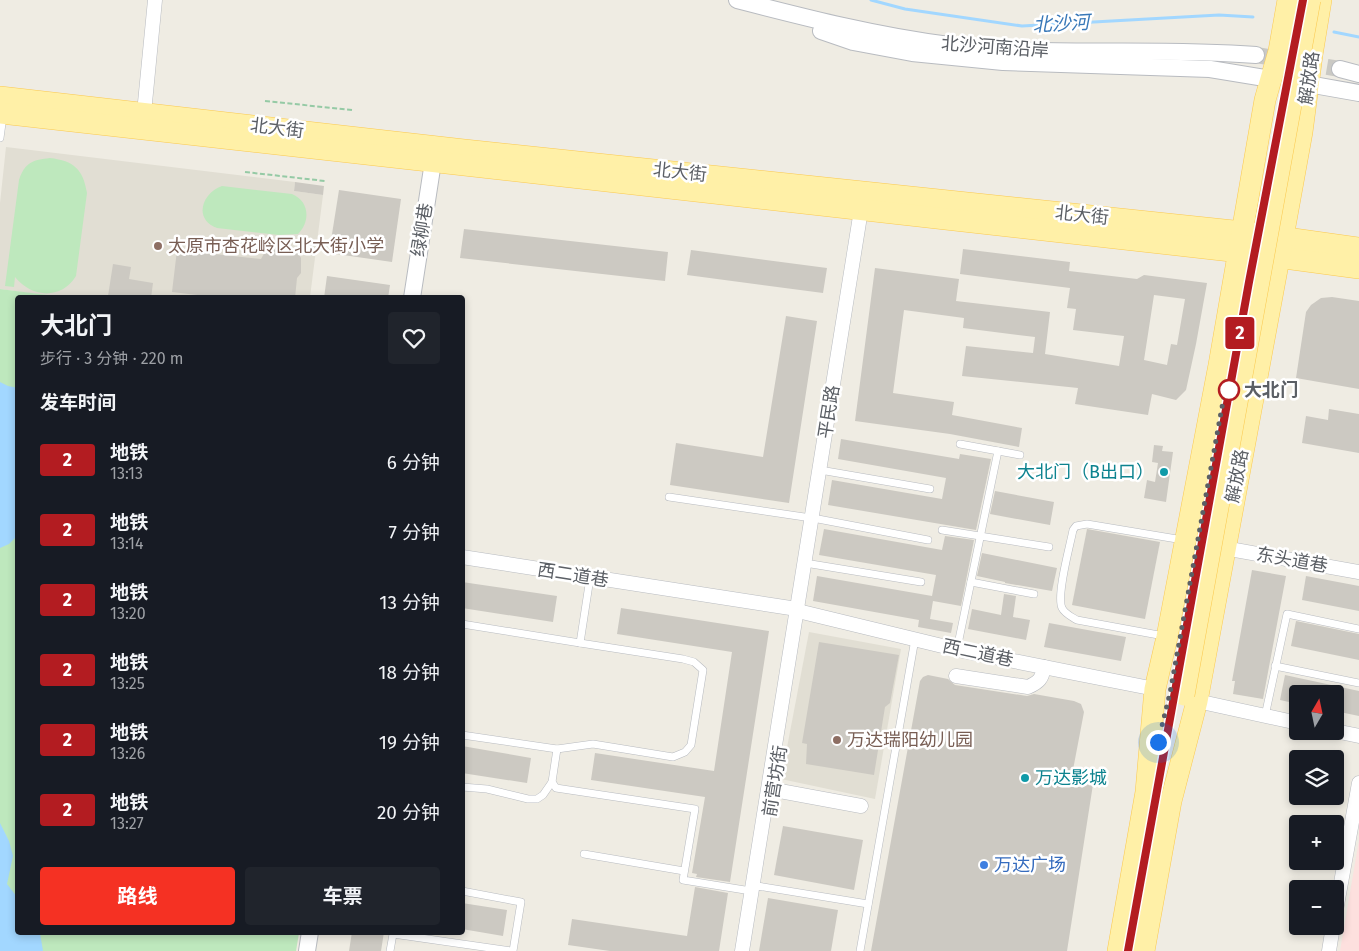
<!DOCTYPE html>
<html lang="zh">
<meta charset="utf-8">
<style>
:root{--surface:#171b24;--page:#20242c;--text:#f1f3f6;--muted:#9ea1a6;--accent:#f53123}
body{margin:0;font-family:"Fira Sans","Noto Sans SC",sans-serif;background:var(--page);color:var(--text);height:100vh;display:flex;flex-direction:column;font-size:19px;white-space:nowrap}
*{box-sizing:border-box;margin:0}
p{font-size:16px;color:var(--muted)}
.icon{flex:none;width:28px;height:28px;fill:none;stroke:currentColor;stroke-width:2;stroke-linecap:round;stroke-linejoin:round}
.map{position:relative;flex:1;overflow:hidden}
.sheet{position:absolute;left:15px;top:295px;width:450px;height:640px;display:flex;flex-direction:column;background:var(--surface);border-radius:5px;box-shadow:0 2px 8px #0003}
.sheet>*{flex:none}
.badge{padding:0 10px;border-radius:4px;font-size:18px;line-height:32px}
.needle{width:32px;rotate:9deg}
.tools{position:absolute;left:1289px;top:685px;display:grid;gap:10px}
.tools a{display:grid;place-items:center;width:55px;height:55px;border-radius:5px;background:var(--surface);box-shadow:0 2px 8px #0003;font-size:25px}
.you{position:absolute;width:25px;height:25px;margin:-12px;border:4px solid #fff;border-radius:50%;background:#1a73e8;box-shadow:0 0 0 8px #1a73e833}
.map>.badge{position:absolute;translate:-50% -50%;box-shadow:0 0 0 2px #fff}
h2{padding:0 25px;font-size:19px;line-height:45px}
.round{display:grid;place-items:center;flex:none;width:52px;height:52px;border-radius:5px;background:var(--page)}
.summary{display:flex;align-items:center;justify-content:space-between;height:85px;padding:0 25px}
h1{font-size:24px;font-weight:700;line-height:38px}
.action{display:flex;gap:10px;margin-top:auto;padding:10px 25px}
.action a{flex:1;height:58px;border-radius:5px;background:var(--accent);color:#fff;font-size:20px;font-weight:700;line-height:58px;text-align:center}
.action a+a{background:var(--page);color:var(--text)}
ul{padding:0;list-style:none}
li{display:flex;align-items:center;gap:15px;height:70px;padding:0 25px}
li div{flex:1}
li b{display:block;font-size:19px}
li em{font-style:normal}
li .badge{min-width:55px;font-weight:700;text-align:center}
.map>svg:first-child{display:block}
.education{fill:#e1ded3}
.medical{fill:#fde0de}
.green{fill:#bee8bd}
.water{fill:#a2d7ff}
.lines{fill:none;stroke-linecap:round;stroke-linejoin:round}
.stream{stroke:#a2d7ff;stroke-width:3}
.building{fill:#ccc9c2;fill-rule:evenodd}
.tertiary-tunnel{stroke:#cac9c4;stroke-width:16;stroke-dasharray:16 8;stroke-linecap:butt}
.service-casing{stroke:#b8bbc0;stroke-width:8}
.minor-casing{stroke:#b8bbc0;stroke-width:15}
.tertiary-casing{stroke:#b8bbc0;stroke-width:18}
.primary-casing{stroke:#fbc950;stroke-width:22}
.path{stroke:#95caa5;stroke-width:2;stroke-dasharray:5 2.5;stroke-linecap:butt}
.service{stroke:#fff;stroke-width:7}
.minor{stroke:#fff;stroke-width:14}
.tertiary{stroke:#fff;stroke-width:16}
.primary{stroke:#fff0a7;stroke-width:21}
.primary-bridge-casing{stroke:#fbc950;stroke-width:22;stroke-linecap:butt}
.primary-bridge{stroke:#fff0a7;stroke-width:21}
.line-casing{stroke:#fff;stroke-width:11}
.line{stroke:#b31c21;stroke-width:8}
.walk{stroke:#5b5f65;stroke-width:5;stroke-dasharray:0 9}
.education-dot{fill:#8d6e63;stroke:#fff;stroke-width:2}
.stop-dot{fill:#fff;stroke:#b31c21;stroke-width:2.5}
.culture-dot{fill:#0f9aa8;stroke:#fff;stroke-width:2}
.shop-dot{fill:#3f7fe0;stroke:#fff;stroke-width:2}
.labels{text-anchor:middle;stroke-width:5;stroke-linejoin:round;paint-order:stroke}
.street-label{font-size:18px;fill:#5b5f65;stroke:#fff}
.education-label{font-size:18px;fill:#785e54;stroke:#fff;text-anchor:start}
.stop-label{font-size:18px;font-weight:bold;fill:#5b5f65;stroke:#fff;text-anchor:start}
.culture-label{font-size:18px;fill:#0d838f;stroke:#fff;text-anchor:end}
.shop-label{font-size:18px;fill:#366cbe;stroke:#fff;text-anchor:start}
.water-label{font-size:19px;font-style:italic;fill:#3878b8;stroke:#fff}
</style>
<div class="map">
<svg width="1359" height="951" viewBox="0 0 1359 951">
<rect width="100%" height="100%" fill="#efece3"/>
<g class="education">
<polygon points="6,147 295,182 294,191 323,195 310,297 63,298 0,289 0,203"/>
<polygon points="809,632 901,649 875,799 781,779"/>
</g>
<polygon class="medical" points="1359,840 1359,951 1340,951"/>
<g class="green">
<path d="M50 158C74 161 83 169 87 193L76 276C61 300 32 298 15 277L14 287 5 286 19 180C25 162 33 160 50 158Z"/>
<path d="M222 186 292 194C309 201 311 221 298 234L279 235 217 228C193 219 202 193 222 186Z"/>
<polygon points="0,289 63,297 18,298 18,932 299,933 296,951 0,951"/>
</g>
<g class="water">
<polygon points="0,382 8,386 18,388 17,536 9,544 0,548"/>
<polygon points="0,823 9,841 13,856 7,884 17,897 18,932 40,933 43,951 0,951"/>
</g>
<g class="lines">
<g class="stream">
<polyline points="871,0 905,9 1022,26 1219,15 1253,17"/>
<polyline points="1334,32 1359,37"/>
</g>
</g>
<g class="building">
<polygon points="295,182 324,186 323,195 294,191"/>
<polygon points="339,190 401,199 392,262 329,253"/>
<polygon points="464,229 668,252 665,281 460,258"/>
<polygon points="281,244 290,246 297,251 301,258 301,273 297,278 295,298 223,298 172,292 177,250 261,259 266,250 273,245"/>
<path d="M963 249 1070 262 1069 271 1137 279 1144 275 1207 283 1196 344 1186 390 1176 400 1152 394 1148 415 1075 404 1078 388 962 376 966 346 1033 353 1035 337 963 328 964 318 904 310 893 393 954 402 952 415 1022 428 1019 447 950 434 855 421 875 268 959 279 956 301 1050 312 1045 354 1119 366 1124 336 1073 330 1076 309 1067 308 1070 288 960 274ZM1154 295 1185 299 1177 345 1171 344 1167 365 1144 360Z"/>
<polygon points="691,250 827,268 823,293 687,275"/>
<polygon points="113,264 131,267 129,279 153,283 151,298 108,296"/>
<polygon points="327,276 390,285 388,298 324,298"/>
<polygon points="1332,297 1359,301 1359,389 1296,378 1306,312 1311,305 1321,298"/>
<polygon points="786,316 817,321 789,503 670,485 676,443 763,457"/>
<polygon points="1329,409 1359,414 1359,453 1302,443 1306,416 1328,420"/>
<polygon points="841,439 959,459 960,454 991,459 976,530 828,505 832,480 942,499 946,478 838,459"/>
<polygon points="1154,445 1163,446 1162,451 1173,452 1166,502 1144,498 1147,480 1155,482 1158,463 1152,462"/>
<polygon points="995,491 1054,502 1050,525 990,514"/>
<polygon points="824,529 942,550 945,536 974,540 961,606 933,601 930,619 953,623 951,633 918,627 919,620 813,601 817,576 932,596 936,575 819,555"/>
<polygon points="1087,529 1160,542 1145,619 1072,605"/>
<polygon points="982,553 1057,568 1052,591 1005,583 1005,582 977,576"/>
<polygon points="1252,570 1286,576 1263,699 1233,694 1235,681 1232,681"/>
<polygon points="1306,576 1359,586 1359,611 1302,600"/>
<polygon points="462,582 557,596 553,622 462,608"/>
<polygon points="1004,594 1016,596 1013,617 1030,620 1026,640 968,629 972,609 1001,615"/>
<polygon points="621,608 769,631 730,882 696,877 697,874 692,873 705,797 591,780 595,753 714,771 732,652 617,634"/>
<polygon points="1296,621 1359,634 1359,660 1291,646"/>
<polygon points="1049,623 1126,637 1121,661 1044,647"/>
<polygon points="819,642 899,655 890,703 885,707 874,775 806,764 807,744 802,743"/>
<polygon points="928,675 948,679 955,685 1027,696 1034,694 1074,701 1081,704 1084,712 1072,775 1094,778 1067,951 871,951 920,681 923,677"/>
<polygon points="1285,675 1359,691 1359,716 1335,711 1335,694 1298,694 1298,704 1280,700"/>
<polygon points="462,746 531,758 527,783 462,773"/>
<polygon points="783,826 863,840 854,890 774,875"/>
<polygon points="695,887 728,893 719,951 610,951 568,945 572,919 687,936"/>
<polygon points="768,898 838,910 831,951 759,951"/>
<polygon points="462,903 507,910 503,936 462,929"/>
<polygon points="352,932 384,932 381,951 349,951"/>
</g>
<g class="lines">
<polyline class="tertiary-tunnel" points="1256,55 1340,69"/>
<defs>
<g id="service">
<polyline points="0,138 3,116"/>
<polyline points="960,444 1020,455"/>
<polyline points="820,470 930,489"/>
<polyline points="669,497 818,519 928,540"/>
<polyline points="942,530 1049,547"/>
<polyline points="805,563 921,582"/>
<polyline points="971,582 1034,594"/>
<polyline points="462,624 580,643 590,578"/>
<path d="M1164 636 1077 620C1072 617 1065 614 1062 608 1056 595 1070 546 1073 530L1076 526 1087 524 1183 540"/>
<polyline points="957,649 998,451"/>
<polyline points="1275,666 1359,683"/>
<polyline points="1265,716 1287,614 1359,629"/>
<polyline points="462,735 557,749 593,744 673,757 685,752 691,745 703,670 694,662 683,659 580,643"/>
<polyline points="557,749 552,782 556,788 695,809 683,880 751,891 757,886 868,904"/>
<polyline points="462,787 487,789 528,799 537,799 543,795 552,782"/>
<polyline points="584,854 684,871"/>
<polyline points="462,891 521,902 513,951"/>
<polyline points="390,951 393,934 511,951"/>
<polyline points="860,951 915,639"/>
</g>
<g id="minor">
<polyline points="144,113 155,0"/>
<polyline points="1224,548 1359,572"/>
<polyline points="462,557 797,609 802,612 963,651 1155,689"/>
<path d="M956 676 1028 687C1039 682 1042 679 1044 667"/>
<polyline points="1197,701 1298,723"/>
<polyline points="1335,731 1359,736"/>
<polyline points="769,789 861,806"/>
<polyline points="1335,916 1359,783"/>
<polyline points="742,951 861,210"/>
<polyline points="1329,951 1333,926"/>
</g>
<g id="tertiary">
<path d="M737 0C807 18 877 36 949 45 1051 57 1154 47 1256 55"/>
<polyline points="821,31 853,42 912,53 1003,62 1210,69 1271,79"/>
<polyline points="1340,69 1359,74"/>
<polyline points="1308,84 1359,93"/>
<polyline points="412,298 433,162"/>
<polyline points="307,951 310,932"/>
</g>
<g id="primary">
<polyline points="0,97 464,150 1243,232 1359,248"/>
<polyline points="0,113 1240,252 1359,268"/>
<polyline points="1118,951 1146,792 1155,689 1167,637 1219,365 1265,100 1279,51 1288,0"/>
<polyline points="1144,951 1171,801 1197,701 1283,237 1302,132 1312,55 1321,0"/>
</g>
</defs>
<use href="#service" class="service-casing"/>
<use href="#minor" class="minor-casing"/>
<use href="#tertiary" class="tertiary-casing"/>
<use href="#primary" class="primary-casing"/>
<g class="path">
<polyline points="265,101 352,110"/>
<polyline points="245,172 325,181"/>
</g>
<use href="#service" class="service"/>
<use href="#minor" class="minor"/>
<use href="#tertiary" class="tertiary"/>
<use href="#primary" class="primary"/>
<defs>
<polyline id="primary-bridge" points="1184,695 1310,0"/>
</defs>
<use href="#primary-bridge" class="primary-bridge-casing"/>
<use href="#primary-bridge" class="primary-bridge"/>
</g>
<g class="lines">
<defs>
<polyline id="line" points="1128,951 1249,282 1303,0"/>
</defs>
<use href="#line" class="line-casing"/>
<use href="#line" class="line"/>
<polyline class="walk" points="1158,742 1170,693 1226,385 1229,390"/>
</g>
<g class="education-dot">
<circle cx="158" cy="246" r="5"/>
<circle cx="837" cy="740" r="5"/>
</g>
<circle class="stop-dot" cx="1229" cy="390" r="10"/>
<g class="culture-dot">
<circle cx="1164" cy="472" r="5"/>
<circle cx="1025" cy="778" r="5"/>
</g>
<circle class="shop-dot" cx="984" cy="865" r="5"/>
<g class="labels">
<g class="street-label">
<text transform="translate(995 47) rotate(4)" y="6">北沙河南沿岸</text>
<text transform="translate(1309 78) rotate(-82)" y="6">解放路</text>
<text transform="translate(277 128) rotate(7)" y="6">北大街</text>
<text transform="translate(680 172) rotate(6)" y="6">北大街</text>
<text transform="translate(1082 215) rotate(6)" y="6">北大街</text>
<text transform="translate(422 230) rotate(-81)" y="6">绿柳巷</text>
<text transform="translate(829 412) rotate(-81)" y="6">平民路</text>
<text transform="translate(1237 476) rotate(-79)" y="6">解放路</text>
<text transform="translate(1292 560) rotate(10)" y="6">东头道巷</text>
<text transform="translate(573 575) rotate(9)" y="6">西二道巷</text>
<text transform="translate(978 653) rotate(12)" y="6">西二道巷</text>
<text transform="translate(775 781) rotate(-81)" y="6">前营坊街</text>
</g>
<g class="education-label">
<text x="168" y="252">太原市杏花岭区北大街小学</text>
<text x="847" y="746">万达瑞阳幼儿园</text>
</g>
<g class="stop-label">
<text x="1244" y="396">大北门</text>
</g>
<g class="culture-label">
<text x="1154" y="478">大北门（B出口）</text>
<text x="1035" y="784" text-anchor="start">万达影城</text>
</g>
<g class="shop-label">
<text x="994" y="871">万达广场</text>
</g>
<g class="water-label">
<text transform="translate(1061 23) rotate(-3)" y="7">北沙河</text>
</g>
</g>
</svg>
<div class="tools">
<a><svg class="needle" viewBox="-14 -14 28 28"><path d="M0-13l5 13h-10z" fill="#e53935"/><path d="M0 13l5-13h-10z" fill="#9ea1a6"/></svg></a>
<a><svg class="icon" aria-label="layers" viewBox="0 0 24 24"><path d="M12 4l9 5-9 5-9-5zM3 14l9 5 9-5"/></svg></a>
<a>+</a>
<a>−</a>
</div>
<div class="you" style="left:1158px;top:742px"></div>
<b class="badge" style="left:1240px;top:333px;background:#b31c21;color:#fff">2</b>
<section class="sheet">
<div class="summary"><div><h1>大北门</h1><p>步行 · 3 分钟 · 220 m</p></div><a class="round"><svg class="icon" aria-label="heart" viewBox="0 0 24 24"><path d="M12 20l-8-8c-3-5 5-10 8-4 3-6 11-1 8 4z"/></svg></a></div>
<h2>发车时间</h2>
<ul>
<li><span class="badge" style="background:#b31c21;color:#fff">2</span><div><b>地铁</b><p>13:13</p></div><em>6 分钟</em></li>
<li><span class="badge" style="background:#b31c21;color:#fff">2</span><div><b>地铁</b><p>13:14</p></div><em>7 分钟</em></li>
<li><span class="badge" style="background:#b31c21;color:#fff">2</span><div><b>地铁</b><p>13:20</p></div><em>13 分钟</em></li>
<li><span class="badge" style="background:#b31c21;color:#fff">2</span><div><b>地铁</b><p>13:25</p></div><em>18 分钟</em></li>
<li><span class="badge" style="background:#b31c21;color:#fff">2</span><div><b>地铁</b><p>13:26</p></div><em>19 分钟</em></li>
<li><span class="badge" style="background:#b31c21;color:#fff">2</span><div><b>地铁</b><p>13:27</p></div><em>20 分钟</em></li>
</ul>
<div class="action"><a>路线</a><a>车票</a></div>
</section>
</div>
